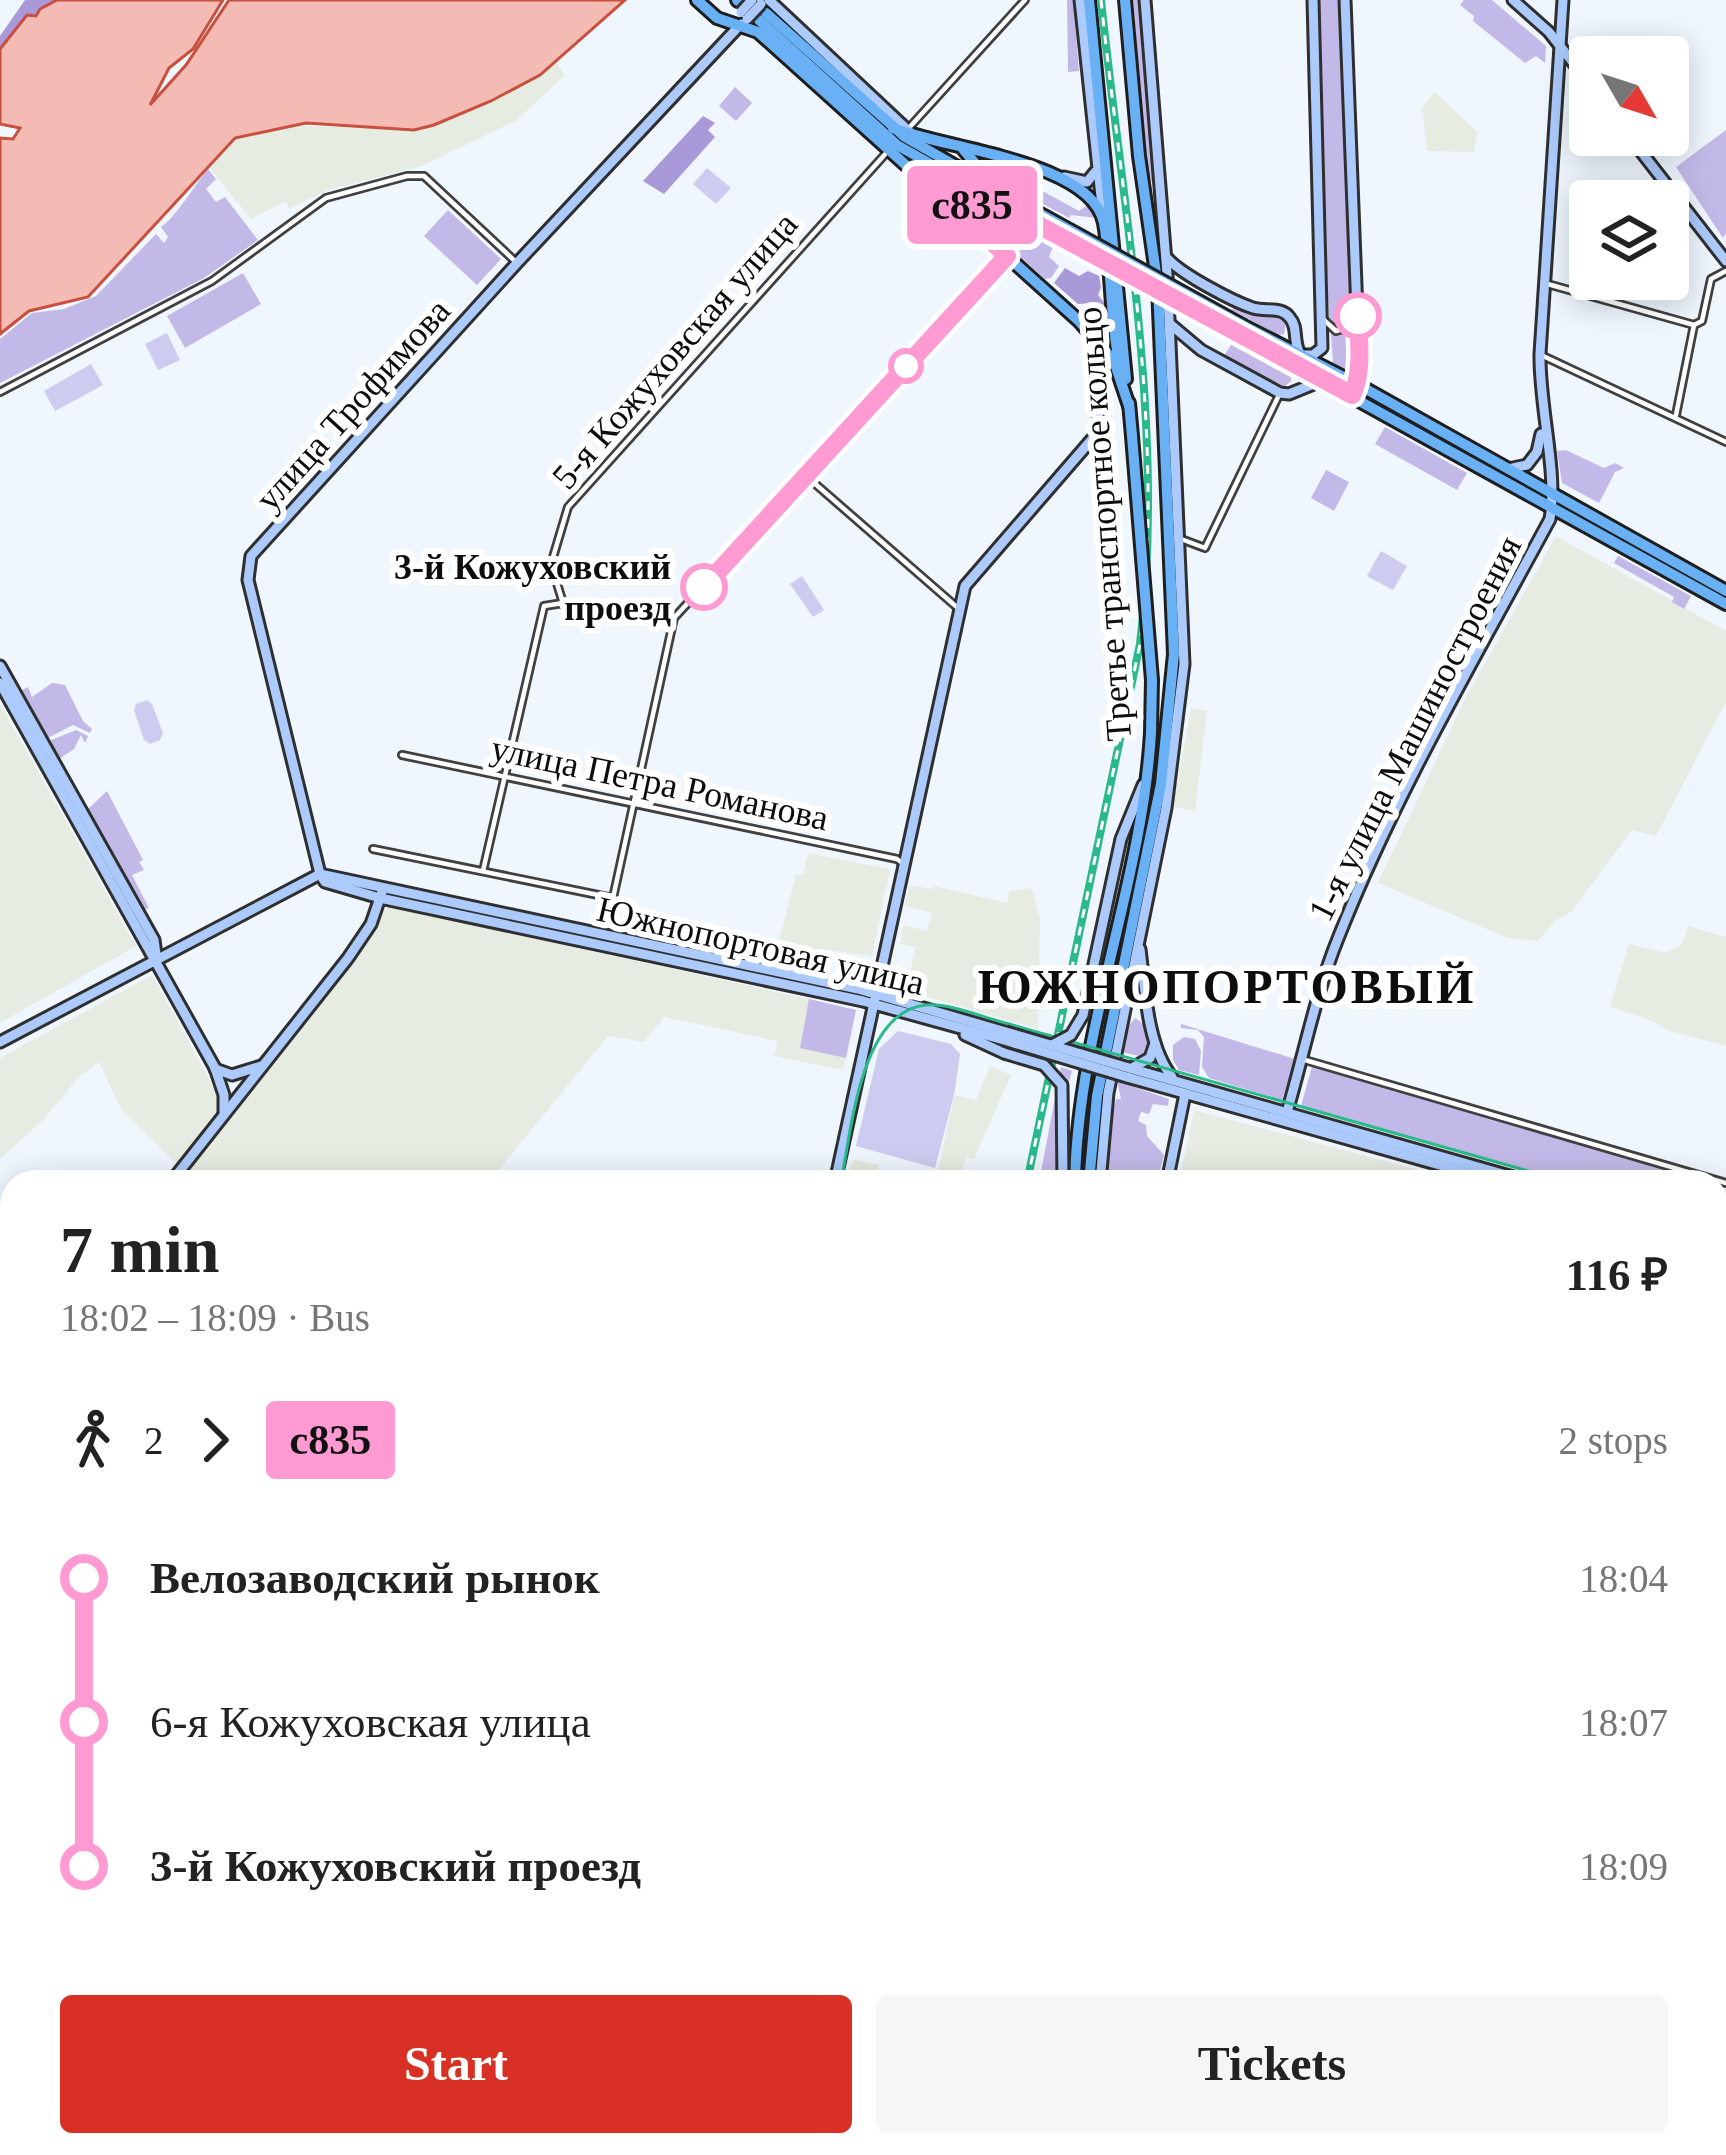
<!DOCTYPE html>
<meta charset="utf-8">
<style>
:root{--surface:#fff;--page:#f6f6f6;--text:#222;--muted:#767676;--accent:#d93025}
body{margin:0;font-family:"Times New Roman",serif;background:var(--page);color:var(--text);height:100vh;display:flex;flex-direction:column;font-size:45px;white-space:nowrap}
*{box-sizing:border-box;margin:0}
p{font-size:39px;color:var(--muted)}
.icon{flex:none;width:66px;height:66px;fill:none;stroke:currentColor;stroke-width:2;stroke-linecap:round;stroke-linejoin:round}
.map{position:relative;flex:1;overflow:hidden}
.sheet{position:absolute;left:0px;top:1170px;width:1728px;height:987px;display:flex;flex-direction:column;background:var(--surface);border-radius:36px 36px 0 0;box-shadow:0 6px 30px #0003}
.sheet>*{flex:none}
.badge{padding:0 24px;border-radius:9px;font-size:42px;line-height:78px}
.needle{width:78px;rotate:129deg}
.tools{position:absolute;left:1569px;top:36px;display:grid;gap:24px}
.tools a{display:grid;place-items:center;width:120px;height:120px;border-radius:12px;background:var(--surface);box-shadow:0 6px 30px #0003;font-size:60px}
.map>.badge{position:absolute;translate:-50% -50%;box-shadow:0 0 0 6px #fff}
.legs{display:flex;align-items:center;gap:18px;height:132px;padding:0 60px;font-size:39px}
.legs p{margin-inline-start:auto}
.summary{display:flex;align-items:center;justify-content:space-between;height:204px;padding:0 60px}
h1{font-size:66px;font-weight:700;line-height:90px}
.button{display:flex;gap:24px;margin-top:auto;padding:24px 60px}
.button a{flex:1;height:138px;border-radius:12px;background:var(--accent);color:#fff;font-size:48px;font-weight:700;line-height:138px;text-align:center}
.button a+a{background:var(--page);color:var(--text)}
ul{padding:0 60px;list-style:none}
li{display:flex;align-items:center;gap:42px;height:144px;font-size:45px}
li i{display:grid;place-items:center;width:18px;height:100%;margin:0 15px;background:currentColor}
li i::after{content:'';width:30px;height:30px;margin:-15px;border:9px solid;border-radius:50%;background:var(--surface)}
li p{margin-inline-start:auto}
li:first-child i{background:linear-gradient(#0000 50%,currentColor 0)}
li:last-child i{background:linear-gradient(currentColor 50%,#0000 0)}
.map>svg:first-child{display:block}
.industrial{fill:#e6ece2}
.green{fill:#c3b9e8}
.forest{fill:#aa99d8}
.pitch{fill:#cdcbef}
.water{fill:#f4bbb5;stroke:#c94f3e;stroke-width:3}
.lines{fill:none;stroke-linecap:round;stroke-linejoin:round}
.street-casing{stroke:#404040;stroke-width:10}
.secondary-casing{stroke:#2f2f2f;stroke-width:15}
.primary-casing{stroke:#1e1e1e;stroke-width:16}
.street{stroke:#fff;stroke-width:4.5}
.secondary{stroke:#accbfc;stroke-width:9}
.primary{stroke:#69b1f4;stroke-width:10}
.tram{stroke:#2ab98b;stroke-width:3}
.rail-casing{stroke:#2ab98b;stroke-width:8}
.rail{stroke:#fff;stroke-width:3;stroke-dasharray:9;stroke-linecap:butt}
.secondary-bridge-casing{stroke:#2f2f2f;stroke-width:15;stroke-linecap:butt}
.primary-bridge-casing{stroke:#1e1e1e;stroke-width:16;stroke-linecap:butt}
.secondary-bridge{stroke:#accbfc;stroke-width:9}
.primary-bridge{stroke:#69b1f4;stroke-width:10}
.line-1-casing{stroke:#fff;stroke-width:27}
.line-1{stroke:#ff9ad2;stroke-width:18}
.stop-1-dot{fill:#fff;stroke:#ff9ad2;stroke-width:6}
.labels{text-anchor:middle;stroke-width:12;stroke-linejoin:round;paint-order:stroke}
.street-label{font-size:36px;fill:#0d0d0d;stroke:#fff}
.stop-label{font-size:36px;font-weight:bold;fill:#0d0d0d;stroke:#fff;text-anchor:end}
.district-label{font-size:48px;font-weight:bold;letter-spacing:3px;fill:#0d0d0d;stroke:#fff}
</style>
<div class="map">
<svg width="1726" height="2155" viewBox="0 0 1726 2155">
<rect width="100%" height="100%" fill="#eff6fe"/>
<g class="industrial">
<polygon points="556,63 565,75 517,120 422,166 328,190 289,209 286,201 251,219 208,166 235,138 288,125 414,130 434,125 491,101"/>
<polygon points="1435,92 1477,132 1474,152 1427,151 1422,108"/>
<polygon points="1556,536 1726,631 1726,702 1656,836 1632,830 1572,911 1555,921 1538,941 1508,938 1378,883 1465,699"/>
<polygon points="0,704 136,946 0,1023"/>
<polygon points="1191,708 1207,711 1195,811 1173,807"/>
<polygon points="808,853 890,869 872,956 828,950 826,956 779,942 796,874 803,875"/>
<polygon points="909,885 932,889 934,886 1007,903 1009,891 1032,888 1040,920 1038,1029 907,991 915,947 900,944 903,925 927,931 932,913 905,906"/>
<polygon points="390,907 809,999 801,1047 846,1058 843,1070 774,1056 778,1041 664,1017 644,1042 608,1036 489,1182 180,1182 315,1008 385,909"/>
<polygon points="1688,926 1726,937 1726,1046 1667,1030 1653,1021 1610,1007 1629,944 1666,953 1682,944"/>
<polygon points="152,975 218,1095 217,1110 177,1164 121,1109 99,1062 78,1078 43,1120 0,1159 0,1058"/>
<polygon points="990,1066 1011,1075 974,1159 966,1158 957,1182 935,1182 955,1095 976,1100"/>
<polygon points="1194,1110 1463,1182 1179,1182"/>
<polygon points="853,1159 879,1165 875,1182 847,1182"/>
<polygon points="12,1414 12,1510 0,1501 0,1429"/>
<polygon points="0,1516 12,1525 12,1606 0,1597"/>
<polygon points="12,1853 12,2145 279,2145 277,2155 0,2155 0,1855"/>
<polygon points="1726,1992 1726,2155 1581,2155 1586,2145 1716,2145 1716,1995"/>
<polygon points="325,2145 621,2145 616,2151 602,2155 328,2155"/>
<polygon points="627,2145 784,2145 777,2155 618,2155"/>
<polygon points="1411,2145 1505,2145 1506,2152 1504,2155 1384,2155"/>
</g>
<g class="green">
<polygon points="1067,0 1073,0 1079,71 1068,72"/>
<polygon points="1133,0 1141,0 1153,186 1147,168"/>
<polygon points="1317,0 1342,0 1352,322 1345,328 1329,323"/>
<polygon points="1464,0 1492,0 1546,46 1545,63 1536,56 1525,63 1473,21 1474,16 1460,5"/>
<polygon points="735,87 752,103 736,121 719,106"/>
<polygon points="1726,130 1726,233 1723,238 1676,167"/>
<path d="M208 169 216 179 206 189 216 202 225 197 258 240 204 278 0 383V339L32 313 64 309 96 296 156 234 164 243 168 237 161 227C175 218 195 185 208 169Z"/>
<polygon points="1028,179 1037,179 1037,188 1079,211 1089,204 1097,218 1071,215 1069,218 1028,196"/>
<polygon points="448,210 501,259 477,285 424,236"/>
<polygon points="1012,222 1054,244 1049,257 1059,266 1051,278 1045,279 1002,241"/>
<polygon points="243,273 261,304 185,348 167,316"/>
<polygon points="1235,305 1258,314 1281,317 1286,323 1284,334 1278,335 1232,310"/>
<polygon points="1331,334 1354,334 1354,371 1348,373 1333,363"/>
<polygon points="1232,343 1291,371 1291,381 1285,386 1279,385 1224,356"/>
<polygon points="1385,427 1467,473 1457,490 1375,444"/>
<polygon points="1566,450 1604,468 1615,463 1624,468 1615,472 1599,503 1562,483 1557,451"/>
<polygon points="1326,470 1349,482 1334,511 1311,498"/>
<polygon points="1618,556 1691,596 1684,609 1672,602 1674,597 1614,563"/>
<polygon points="52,683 65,685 83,721 92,729 90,733 73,725 48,738 22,690 28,687 32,697"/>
<polygon points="76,730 88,736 85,743 81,735 74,749 59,759 49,741"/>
<polygon points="107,791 143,860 139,862 144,870 132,875 149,908 144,910 88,809"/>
<polygon points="809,999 856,1010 846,1058 800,1048"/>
<polygon points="1135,1018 1145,1025 1150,1043 1144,1057 1121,1052 1127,1028"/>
<polygon points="1181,1024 1295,1059 1282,1100 1209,1078 1202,1067 1204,1037 1198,1030 1181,1028"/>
<polygon points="1184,1037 1195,1039 1201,1051 1199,1075 1179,1070 1173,1060 1173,1045"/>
<polygon points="1313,1063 1713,1182 1569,1182 1301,1106"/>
<polygon points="1061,1067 1072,1071 1058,1123 1057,1182 1039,1182"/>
<polygon points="1117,1081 1169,1099 1168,1106 1153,1104 1149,1114 1141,1112 1138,1121 1146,1125 1147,1136 1164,1155 1157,1182 1104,1182 1106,1140 1116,1099 1121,1099"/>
</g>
<g class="forest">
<polygon points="25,0 57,0 41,9 36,16 27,15 0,49 0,36"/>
<polygon points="703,116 715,123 708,130 715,137 664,194 643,181"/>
<polygon points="1065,268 1079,276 1088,271 1099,276 1101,287 1098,295 1105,304 1106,318 1102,321 1092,321 1097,309 1095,303 1078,304 1054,283"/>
</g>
<g class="pitch">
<polygon points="707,168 731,188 716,204 693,184"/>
<polygon points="167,333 180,360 158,370 145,344"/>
<polygon points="91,364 103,385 55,411 44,391"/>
<polygon points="1381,551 1407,566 1393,590 1367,576"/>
<polygon points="802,576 824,610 813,617 790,584"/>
<polygon points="147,700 152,704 163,733 160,740 150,744 144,740 134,710 136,704"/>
<polygon points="898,1031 951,1044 960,1054 954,1095 935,1168 856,1146 879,1049"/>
</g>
<polygon class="water" points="57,0 223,0 193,49 169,68 150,105 186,65 229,0 625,0 540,75 491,101 434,125 414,130 306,123 235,138 88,297 29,311 0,334 0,138 13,139 20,128 0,124 0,49 27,15 36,16 40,9"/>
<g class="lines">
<defs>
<g id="street">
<polyline points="908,129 1025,0"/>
<polyline points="1544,283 1694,325"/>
<polyline points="1324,320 1336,331 1354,326"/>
<polyline points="1541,355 1726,442"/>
<polyline points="0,392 212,281 326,198 407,176 424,176 517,263"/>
<polyline points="1676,415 1694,325 1702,321 1711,279 1726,271"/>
<polyline points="805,475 959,609"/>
<polyline points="1181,539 1205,548 1280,393"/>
<polyline points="402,755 897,859 905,865"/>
<polyline points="373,849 613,898 674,618 1007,256"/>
<polyline points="483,871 544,606 563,603 551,564 568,507 888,151"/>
<polyline points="1305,1060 1726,1183"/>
<polyline points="1716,1673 1726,1675"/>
<polyline points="0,1834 12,1823"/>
<polyline points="299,2155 299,2145"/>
</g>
<g id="secondary">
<polyline points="769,0 913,135"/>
<polyline points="1080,0 1103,215"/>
<polyline points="1345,0 1359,363 1357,384 1351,395"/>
<polyline points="1513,0 1549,32 1590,84"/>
<polyline points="1628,135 1726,261"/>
<polyline points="1064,177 1087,182 1095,172"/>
<path d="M1168 259C1183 275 1232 301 1253 308 1266 312 1282 306 1290 318 1299 328 1292 343 1301 355H1313L1322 348 1313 0"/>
<polyline points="1170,324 1201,350 1280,393 1289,394 1321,381"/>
<polyline points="1508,469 1527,465 1537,452 1541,434"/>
<polyline points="0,666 154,940 156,954"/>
<polyline points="0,683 215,1068 224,1095 224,1112"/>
<polyline points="1121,839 1143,785"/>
<polyline points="320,874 248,580 251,556 517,263 741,24"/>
<polyline points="320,874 325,882 380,898 863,1001 1004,1040"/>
<path d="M1140 949C1145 988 1147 1046 1172 1077"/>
<polyline points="965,1035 1004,1053"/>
<polyline points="0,1042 320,874 858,989 1006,1032"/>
<polyline points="1129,1068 1531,1182"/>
<polyline points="1132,1068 1150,1058 1155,1043"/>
<polyline points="215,1069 232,1075 261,1066"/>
<polyline points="1127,1077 1500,1182"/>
<path d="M1287 1112C1304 1054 1316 992 1339 936 1396 792 1477 655 1550 519 1558 472 1539 406 1540 354L1563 0"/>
<polyline points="171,1182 348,958 371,924 382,892"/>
<polyline points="835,1182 965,586 1099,431 1095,338"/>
<polyline points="1100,1182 1108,1093 1166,808 1184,664 1167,274 1145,0"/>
<polyline points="1167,1182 1185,1094"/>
<polyline points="1716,1235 1726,1238"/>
<polyline points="1716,1245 1726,1248"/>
<polyline points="1716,1341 1726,1291"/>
<polyline points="0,1414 12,1393"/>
<polyline points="0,1508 12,1518"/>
<polyline points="0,1604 12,1614"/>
<polyline points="1716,1933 1726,1930"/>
<polyline points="1716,1988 1726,1984"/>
<polyline points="1221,2155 1250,2145"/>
</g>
<g id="primary">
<polyline points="697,0 717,18 758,32 1079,321 1114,361 1129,406"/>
<polyline points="737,0 738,1"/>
<polyline points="1089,0 1126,379"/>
<polyline points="766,13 905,137 1017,201"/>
<polyline points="759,20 897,145 1012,210"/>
<path d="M893 128C945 149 1092 161 1104 223 1112 269 1110 316 1119 362"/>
<polyline points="963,149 993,185"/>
<polyline points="935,189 982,197"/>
<polyline points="1244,326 1357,384 1726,591"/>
<polyline points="1240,335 1726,604"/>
<polyline points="1129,403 1132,436"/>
<path d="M1075 1182C1078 1029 1142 884 1151 733"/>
<polyline points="1089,1182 1097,1096 1161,784 1174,654 1158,287 1139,156 1125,0"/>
<polyline points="1716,1956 1726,1953"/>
<polyline points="1716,1966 1726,1962"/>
<polyline points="948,2145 953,2155"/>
<polyline points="853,2155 855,2145"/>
<polyline points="861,2155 863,2145"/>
<polyline points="874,2155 876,2145"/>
<polyline points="889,2155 891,2145"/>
<polyline points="898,2155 903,2145"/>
<polyline points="961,2155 963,2145"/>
<polyline points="1157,2155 1186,2145"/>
<polyline points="1191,2155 1219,2145"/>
</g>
</defs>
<use href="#street" class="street-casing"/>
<use href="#secondary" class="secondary-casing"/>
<use href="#primary" class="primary-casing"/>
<use href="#street" class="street"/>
<use href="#secondary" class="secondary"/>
<use href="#primary" class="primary"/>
<g class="tram">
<path d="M841 1182C851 1133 860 1011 926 1005 951 1003 984 1018 1009 1024L1567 1182"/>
<polyline points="1716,1226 1726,1229"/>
</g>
<defs>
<g id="rail">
<path d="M1027 1182 1140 644C1166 430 1123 213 1101 0"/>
<polyline points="0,1552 12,1562"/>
<polyline points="0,1629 12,1628"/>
<polyline points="1716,1898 1726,1882"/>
<polyline points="317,2145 319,2155"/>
<polyline points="440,2155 445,2145"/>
<polyline points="769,2155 776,2145"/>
<polyline points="809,2155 813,2145"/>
<polyline points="837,2155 839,2145"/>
<polyline points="1515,2155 1522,2145"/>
<polyline points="1557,2155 1563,2145"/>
</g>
</defs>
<use href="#rail" class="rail-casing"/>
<use href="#rail" class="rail"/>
<defs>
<g id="secondary-bridge">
<polyline points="741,12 752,0"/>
<polyline points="747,19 761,4"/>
<polyline points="1006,1032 1129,1068"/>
<polyline points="1004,1040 1127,1077"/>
<polyline points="1052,1045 1071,1035 1083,1015 1121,839"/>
<polyline points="1004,1053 1044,1065 1062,1085 1063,1182"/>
</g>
<g id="primary-bridge">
<polyline points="1017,201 1244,326"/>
<polyline points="1012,210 1240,335"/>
<polyline points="1132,436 1152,680 1151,733"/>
</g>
</defs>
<use href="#secondary-bridge" class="secondary-bridge-casing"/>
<use href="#primary-bridge" class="primary-bridge-casing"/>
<use href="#secondary-bridge" class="secondary-bridge"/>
<use href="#primary-bridge" class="primary-bridge"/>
</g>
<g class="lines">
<defs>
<path id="line-1" d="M704 587 1007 256 986 236 972 217 970 207 976 200 987 197 1352 395C1363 372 1359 342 1358 316"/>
</defs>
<use href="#line-1" class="line-1-casing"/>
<use href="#line-1" class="line-1"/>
</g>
<g class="stop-1-dot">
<circle cx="1358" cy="316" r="21"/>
<circle cx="906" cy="366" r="15"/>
<circle cx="704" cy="587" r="21"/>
</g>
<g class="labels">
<g class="street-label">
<text transform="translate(674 350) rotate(-49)" y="13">5-я Кожуховская улица</text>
<text transform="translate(352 404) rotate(-48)" y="13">улица Трофимова</text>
<text transform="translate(1103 524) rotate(-94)" y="13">Третье транспортное кольцо</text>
<text transform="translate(1414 728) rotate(-63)" y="13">1-я улица Машиностроения</text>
<text transform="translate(660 782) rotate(12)" y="13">улица Петра Романова</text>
<text transform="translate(761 945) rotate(13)" y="13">Южнопортовая улица</text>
</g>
<g class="stop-label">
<text x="671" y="579">3-й Кожуховский<tspan x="671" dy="41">проезд</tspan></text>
</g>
<g class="district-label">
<text x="1227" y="1003">ЮЖНОПОРТОВЫЙ</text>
</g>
</g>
</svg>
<div class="tools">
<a><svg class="needle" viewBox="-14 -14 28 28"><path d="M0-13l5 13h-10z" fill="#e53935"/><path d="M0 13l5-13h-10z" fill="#767676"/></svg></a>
<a><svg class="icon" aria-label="layers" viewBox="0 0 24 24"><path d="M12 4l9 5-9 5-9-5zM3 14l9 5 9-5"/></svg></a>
</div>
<b class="badge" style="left:972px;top:205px;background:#ff9ad2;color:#111">с835</b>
<section class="sheet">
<div class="summary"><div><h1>7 min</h1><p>18:02 – 18:09 · Bus</p></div><b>116 ₽</b></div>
<div class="legs"><svg class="icon" aria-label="walk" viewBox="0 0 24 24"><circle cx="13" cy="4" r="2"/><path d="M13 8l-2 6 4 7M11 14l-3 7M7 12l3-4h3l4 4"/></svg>2<svg class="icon" aria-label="forward" viewBox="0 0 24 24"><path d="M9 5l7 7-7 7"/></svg><b class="badge" style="background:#ff9ad2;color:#111">с835</b><p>2 stops</p></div>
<ul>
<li><i style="color:#ff9ad2"></i><b>Велозаводский рынок</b><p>18:04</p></li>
<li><i style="color:#ff9ad2"></i><span>6-я Кожуховская улица</span><p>18:07</p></li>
<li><i style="color:#ff9ad2"></i><b>3-й Кожуховский проезд</b><p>18:09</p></li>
</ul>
<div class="button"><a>Start</a><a>Tickets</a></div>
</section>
</div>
